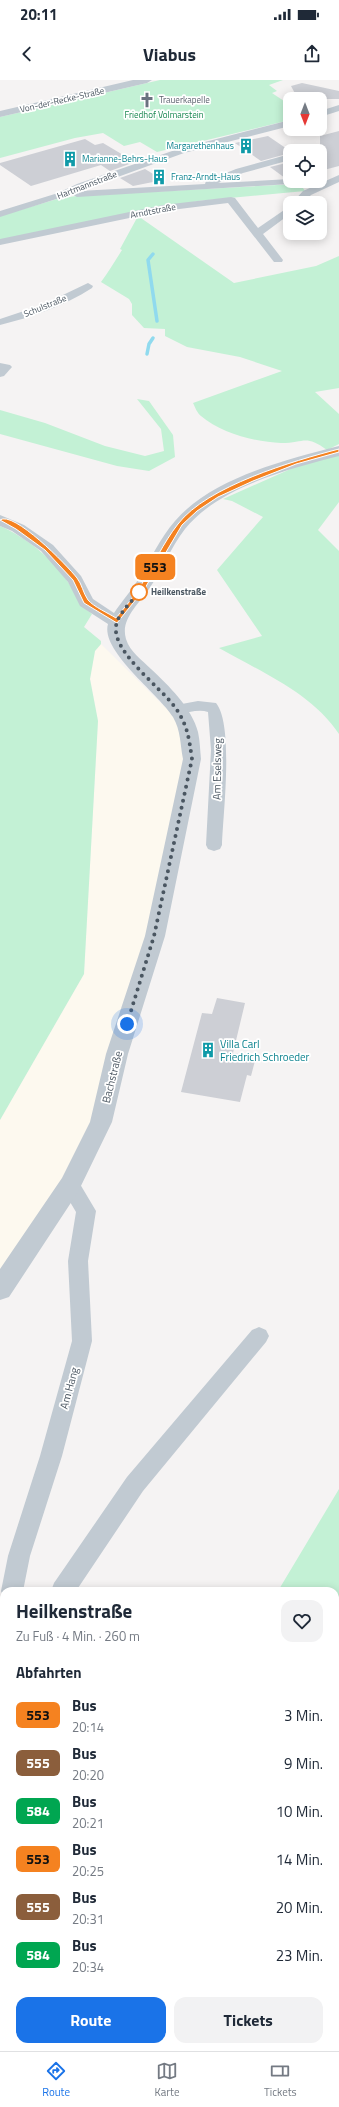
<!DOCTYPE html>
<html lang="de">
<meta charset="utf-8">
<style>
:root{--surface:#fff;--page:#f2f2f3;--text:#1f2937;--muted:#747a83;--line:#e0e1e3;--accent:#1a73e8}
body{margin:0;font-family:"Titillium Web",sans-serif;background:var(--page);color:var(--text);height:100vh;display:flex;flex-direction:column;font-size:15px;white-space:nowrap}
*{box-sizing:border-box;margin:0}
p{font-size:13px;color:var(--muted)}
.icon{flex:none;width:22px;height:22px;fill:none;stroke:currentColor;stroke-width:2;stroke-linecap:round;stroke-linejoin:round}
.map{position:relative;flex:1;overflow:hidden}
.panel{position:absolute;left:0px;top:1507px;width:339px;height:464px;display:flex;flex-direction:column;background:var(--surface);border-radius:12px 12px 0 0;box-shadow:0 2px 10px #0003}
.panel>*{flex:none}
.badge{padding:0 8px;border-radius:6px;font-size:14px;line-height:26px}
.needle{width:26px;rotate:180deg}
.controls{position:absolute;left:283px;top:12px;display:grid;gap:8px}
.controls a{display:grid;place-items:center;width:44px;height:44px;border-radius:8px;background:var(--surface);box-shadow:0 2px 10px #0003;font-size:20px}
.you{position:absolute;width:20px;height:20px;margin:-10px;border:3px solid #fff;border-radius:50%;background:#1a73e8;box-shadow:0 0 0 6px #1a73e833}
.map>.badge{position:absolute;translate:-50% -50%;box-shadow:0 0 0 2px #fff}
h2{padding:0 16px;font-size:15px;line-height:36px}
.round{display:grid;place-items:center;flex:none;width:42px;height:42px;border-radius:12px;background:var(--page)}
.head{display:flex;align-items:center;justify-content:space-between;height:68px;padding:0 16px}
h1{font-size:19px;font-weight:700;line-height:30px}
.button{display:flex;gap:8px;margin-top:auto;padding:8px 16px}
.button a{flex:1;height:46px;border-radius:12px;background:var(--accent);color:#fff;font-size:16px;font-weight:700;line-height:46px;text-align:center}
.button a+a{background:var(--page);color:var(--text)}
ul{padding:0;list-style:none}
li{display:flex;align-items:center;gap:12px;height:48px;padding:0 16px}
li div{flex:1}
li b{display:block;font-size:15px}
li em{font-style:normal}
li .badge{min-width:44px;font-weight:700;text-align:center}
.status{display:flex;justify-content:space-between;align-items:center;height:28px;padding:0 20px;background:var(--surface);direction:ltr}
.status svg{height:11px;fill:currentColor}
header{display:flex;justify-content:space-between;align-items:center;height:52px;padding:0 16px;background:var(--surface);font-size:18px;font-weight:700}
.dock{display:flex;justify-content:space-around;align-items:center;height:56px;border-top:1px solid var(--line);background:var(--surface);font-size:11px;color:var(--muted)}
.dock a{display:grid;justify-items:center;gap:2px}
.dock .active{color:var(--accent)}
.map>svg:first-child{display:block}
.commercial{fill:#fdf9ef}
.green{fill:#c3f1d5}
.lines{fill:none;stroke-linecap:round;stroke-linejoin:round}
.stream{stroke:#90daee;stroke-width:3.5}
.building{fill:#cdcfd5}
.minor{fill:#c1cad2;fill-rule:evenodd}
.tertiary{fill:#c1cad2;fill-rule:evenodd}
.line{fill:#f58220;stroke:#fff}
.walk{stroke:#4a5661;stroke-width:4;stroke-dasharray:0 7.2}
.stop-dot{fill:#fff;stroke:#f58220;stroke-width:2}
.labels{text-anchor:middle;stroke-width:3.5;stroke-linejoin:round;paint-order:stroke}
.far-street-label{font-size:9px;fill:#4a5661;stroke:#fff}
.far-worship-label{font-size:9px;fill:#5b616d;stroke:#fff;text-anchor:start}
.far-park-label{font-size:9px;fill:#17864f;stroke:#fff}
.far-culture-label{font-size:9px;fill:#0d838f;stroke:#fff;text-anchor:start}
.far-stop-label{font-size:9px;font-weight:bold;fill:#4a5661;stroke:#fff;text-anchor:start}
.street-label{font-size:11px;fill:#4a5661;stroke:#fff}
.culture-label{font-size:11px;fill:#0d838f;stroke:#fff;text-anchor:start}
</style>
<div class="status"><b>20:11</b><svg viewBox="0 0 49 12"><path d="M0 12V9h3v3zM5 12V6h3v6zM10 12V3h3v9zM15 12V0h3v12zM26 1h20v11H26zM47 4h2v5h-2z"/></svg></div>
<header><svg class="icon" aria-label="back" viewBox="0 0 24 24"><path d="M15 5l-7 7 7 7"/></svg>Viabus<svg class="icon" aria-label="share" viewBox="0 0 24 24"><path d="M12 15V3M7 8l5-5 5 5M5 13v7h14v-7"/></svg></header>
<div class="map">
<svg width="339" height="1971" viewBox="0 0 339 1971">
<rect width="100%" height="100%" fill="#f5f3f3"/>
<polygon class="commercial" points="101,564 172,634 181,655 186,679 149,854 94,1041 64,1100 0,1198 0,1040 84,894 98,641 90,599 95,571"/>
<g class="green">
<polygon points="160,0 283,0 269,5 277,11 272,13 290,25 290,40 157,72 140,62 124,66 103,53 75,58 0,78 0,37"/>
<polygon points="296,104 301,105 305,111 198,121 0,160 0,136 57,119 76,116"/>
<path d="M138 136 234 203 316 186 339 176V308L315 312 339 334V364L327 370C305 354 305 363 281 363 255 362 221 353 201 336 197 333 195 327 193 323L282 291 240 277 187 267 165 256V249L144 248 132 235V224L129 219 101 202C109 191 115 181 122 170L120 169Z"/>
<polygon points="137,319 149,321 173,355 175,377 149,391 117,386 0,354 0,330 45,343 105,366 145,376 164,371 161,349"/>
<path d="M339 375V422L318 450 339 471V654C312 613 261 592 219 568L262 556 217 490 263 437 232 421 223 419 295 387Z"/>
<path d="M0 446C27 458 52 478 68 502 76 514 80 525 92 534L84 547 101 561V564L95 571 90 599 98 641 84 894 0 1040Z"/>
<polygon points="339,1409 339,1971 0,1971 0,1859 4,1858 4,1967 335,1967 335,1511 278,1511"/>
</g>
<g class="lines">
<g class="stream">
<polyline points="153,174 148,180 157,241"/>
<polyline points="147,274 149,264 153,258"/>
</g>
</g>
<g class="building">
<polygon points="302,3 339,11 339,19 298,19 291,6"/>
<polygon points="339,51 339,86 320,91 320,56"/>
<polygon points="268,56 290,71 290,73 261,81 235,63"/>
<polygon points="85,59 95,65 103,63 135,82 110,91 101,85 31,106 0,85 0,83"/>
<polygon points="290,82 290,98 285,98 270,87"/>
<polygon points="145,89 163,100 133,106 120,98"/>
<polygon points="217,918 245,923 233,973 256,977 251,996 247,995 240,1022 181,1012 202,933 212,934"/>
</g>
<g class="lines">
<g class="minor">
<polygon points="339,25 339,31 320,37 320,31"/>
<polygon points="290,40 290,46 184,73 79,111 205,104 206,101 236,89 290,74 290,80 243,93 218,103 290,99 290,101 308,101 306,103 77,117 72,114 0,137 0,131 58,113 77,104 178,69"/>
<polygon points="339,95 339,102 311,115 303,123 292,123 303,111"/>
<polygon points="231,117 235,118 258,148 290,126 290,134 263,154 283,180 282,182 274,182 228,123 163,131 0,165 0,159 163,125"/>
<path d="M88 203 93 206 92 208C64 226 32 237 0 245V239L42 225Z"/>
<polygon points="0,283 10,285 12,287 4,296 0,297"/>
<path d="M198 621 216 623C234 645 223 734 222 765L220 769 214 771 208 769 206 765 211 670 208 632C196 628 183 636 171 632L169 629 171 626Z"/>
<polygon points="70,1097 77,1099 96,1131 88,1181 92,1261 62,1376 30,1476 23,1511 4,1511 4,1519 1,1511 8,1476 40,1376 72,1261 68,1181 76,1132 60,1105 63,1099"/>
<polygon points="259,1247 266,1250 269,1256 266,1262 143,1411 76,1511 51,1511 54,1503 127,1397 252,1250"/>
</g>
<g class="tertiary">
<polygon points="133,0 152,0 147,3 0,37 0,31"/>
<path d="M339 366V376C288 389 219 407 185 449 171 467 162 490 149 509 139 524 120 539 126 559 130 572 142 580 151 589 168 605 192 628 198 652 200 661 200 670 201 679L165 856 128 974 112 1042 78 1112 9 1217 0 1220V1189L62 1098 90 1042 106 974 145 856 183 679C180 664 181 651 173 637 159 614 100 571 108 544L80 526 68 502 41 471 12 451 0 446V435L24 445 53 465 81 496 93 519 114 533C122 521 132 510 139 498 151 479 160 458 175 441 212 398 285 380 339 366Z"/>
</g>
</g>
<path class="line" d="M339 369V372L296 384 253 401 218 417 197 431 182 445 145 508 117 543 84 523 73 500 45 470 16 449 0 440C13 430 67 485 77 498 82 504 83 513 88 520 94 527 108 533 116 538 124 528 133 518 140 507 153 486 163 463 178 444 207 406 293 381 339 369Z"/>
<g class="lines">
<path class="walk" d="M127 944 154 856 192 679C189 659 188 647 177 630 163 608 107 570 117 542 120 532 136 517 142 508L139 512"/>
</g>
<defs>
<symbol id="church-bare" viewBox="-9 -9 18 18"><path d="M-1.2-6h2.4v3.5h3.3v2.4h-3.3V6h-2.4V-.1h-3.3v-2.4h3.3Z" fill="#6b7280" stroke="#fff" stroke-width="2.5" paint-order="stroke"/></symbol>
<symbol id="building-bare" viewBox="-9 -9 18 18"><path d="M-4-6H4V6H1V3H-1V6H-4ZM-2.5-4.3h1.7v1.8h-1.7ZM.8-4.3h1.7v1.8H.8ZM-2.5-1h1.7V.8h-1.7ZM.8-1h1.7V.8H.8Z" fill="#0f9aa8" stroke="#fff" stroke-width="2.5" paint-order="stroke"/></symbol>
</defs>
<g fill-rule="evenodd">
<use href="#church-bare" x="136" y="9" width="22" height="22"/>
<use href="#building-bare" x="235" y="55" width="22" height="22"/>
<use href="#building-bare" x="59" y="68" width="22" height="22"/>
<use href="#building-bare" x="148" y="86" width="22" height="22"/>
<use href="#building-bare" x="197" y="959" width="22" height="22"/>
</g>
<circle class="stop-dot" cx="139" cy="512" r="8"/>
<g class="labels">
<g class="far-street-label">
<text transform="translate(62 20) rotate(-13)" y="3">Von-der-Recke-Straße</text>
<text transform="translate(87 105) rotate(-21)" y="3">Hartmannstraße</text>
<text transform="translate(153 131) rotate(-11)" y="3">Arndtstraße</text>
<text transform="translate(45 226) rotate(-22)" y="3">Schulstraße</text>
</g>
<g class="far-worship-label">
<text x="159" y="23">Trauerkapelle</text>
</g>
<g class="far-park-label">
<text x="164" y="38">Friedhof Volmarstein</text>
</g>
<g class="far-culture-label">
<text x="234" y="69" text-anchor="end">Margarethenhaus</text>
<text x="82" y="82">Marianne-Behrs-Haus</text>
<text x="171" y="100">Franz-Arndt-Haus</text>
</g>
<g class="far-stop-label">
<text x="151" y="515">Heilkenstraße</text>
</g>
<g class="street-label">
<text transform="translate(217 689) rotate(-89)" y="4">Am Eselsweg</text>
<text transform="translate(112 997) rotate(-76)" y="4">Bachstraße</text>
<text transform="translate(69 1308) rotate(-75)" y="4">Am Hang</text>
</g>
<g class="culture-label">
<text x="220" y="968">Villa Carl<tspan x="220" dy="13">Friedrich Schroeder</tspan></text>
</g>
</g>
</svg>
<div class="controls">
<a><svg class="needle" viewBox="-14 -14 28 28"><path d="M0-13l5 13h-10z" fill="#e53935"/><path d="M0 13l5-13h-10z" fill="#747a83"/></svg></a>
<a><svg class="icon" aria-label="locate" viewBox="0 0 24 24"><circle cx="12" cy="12" r="6"/><path d="M12 2v4M12 18v4M2 12h4M18 12h4"/></svg></a>
<a><svg class="icon" aria-label="layers" viewBox="0 0 24 24"><path d="M12 4l9 5-9 5-9-5zM3 14l9 5 9-5"/></svg></a>
</div>
<div class="you" style="left:127px;top:944px"></div>
<b class="badge" style="left:155px;top:487px;background:#f58220;color:#111">553</b>
<section class="panel">
<div class="head"><div><h1>Heilkenstraße</h1><p>Zu Fuß · 4 Min. · 260 m</p></div><a class="round"><svg class="icon" aria-label="heart" viewBox="0 0 24 24"><path d="M12 20l-8-8c-3-5 5-10 8-4 3-6 11-1 8 4z"/></svg></a></div>
<h2>Abfahrten</h2>
<ul>
<li><span class="badge" style="background:#f58220;color:#111">553</span><div><b>Bus</b><p>20:14</p></div><em>3 Min.</em></li>
<li><span class="badge" style="background:#8b5e3c;color:#fff">555</span><div><b>Bus</b><p>20:20</p></div><em>9 Min.</em></li>
<li><span class="badge" style="background:#00a651;color:#fff">584</span><div><b>Bus</b><p>20:21</p></div><em>10 Min.</em></li>
<li><span class="badge" style="background:#f58220;color:#111">553</span><div><b>Bus</b><p>20:25</p></div><em>14 Min.</em></li>
<li><span class="badge" style="background:#8b5e3c;color:#fff">555</span><div><b>Bus</b><p>20:31</p></div><em>20 Min.</em></li>
<li><span class="badge" style="background:#00a651;color:#fff">584</span><div><b>Bus</b><p>20:34</p></div><em>23 Min.</em></li>
</ul>
<div class="button"><a>Route</a><a>Tickets</a></div>
</section>
</div>
<nav class="dock">
<a class="active"><svg class="icon" aria-label="directions" viewBox="0 0 24 24"><path d="M12 3l9 9-9 9-9-9zM9 14v-3h6M13 9l2 2-2 2"/></svg>Route</a>
<a><svg class="icon" aria-label="map" viewBox="0 0 24 24"><path d="M3 6l6-2 6 2 6-2v14l-6 2-6-2-6 2zM9 4v14M15 6v14"/></svg>Karte</a>
<a><svg class="icon" aria-label="tickets" viewBox="0 0 24 24"><path d="M3 7h18v10H3zM15 7v10"/></svg>Tickets</a>
</nav>
